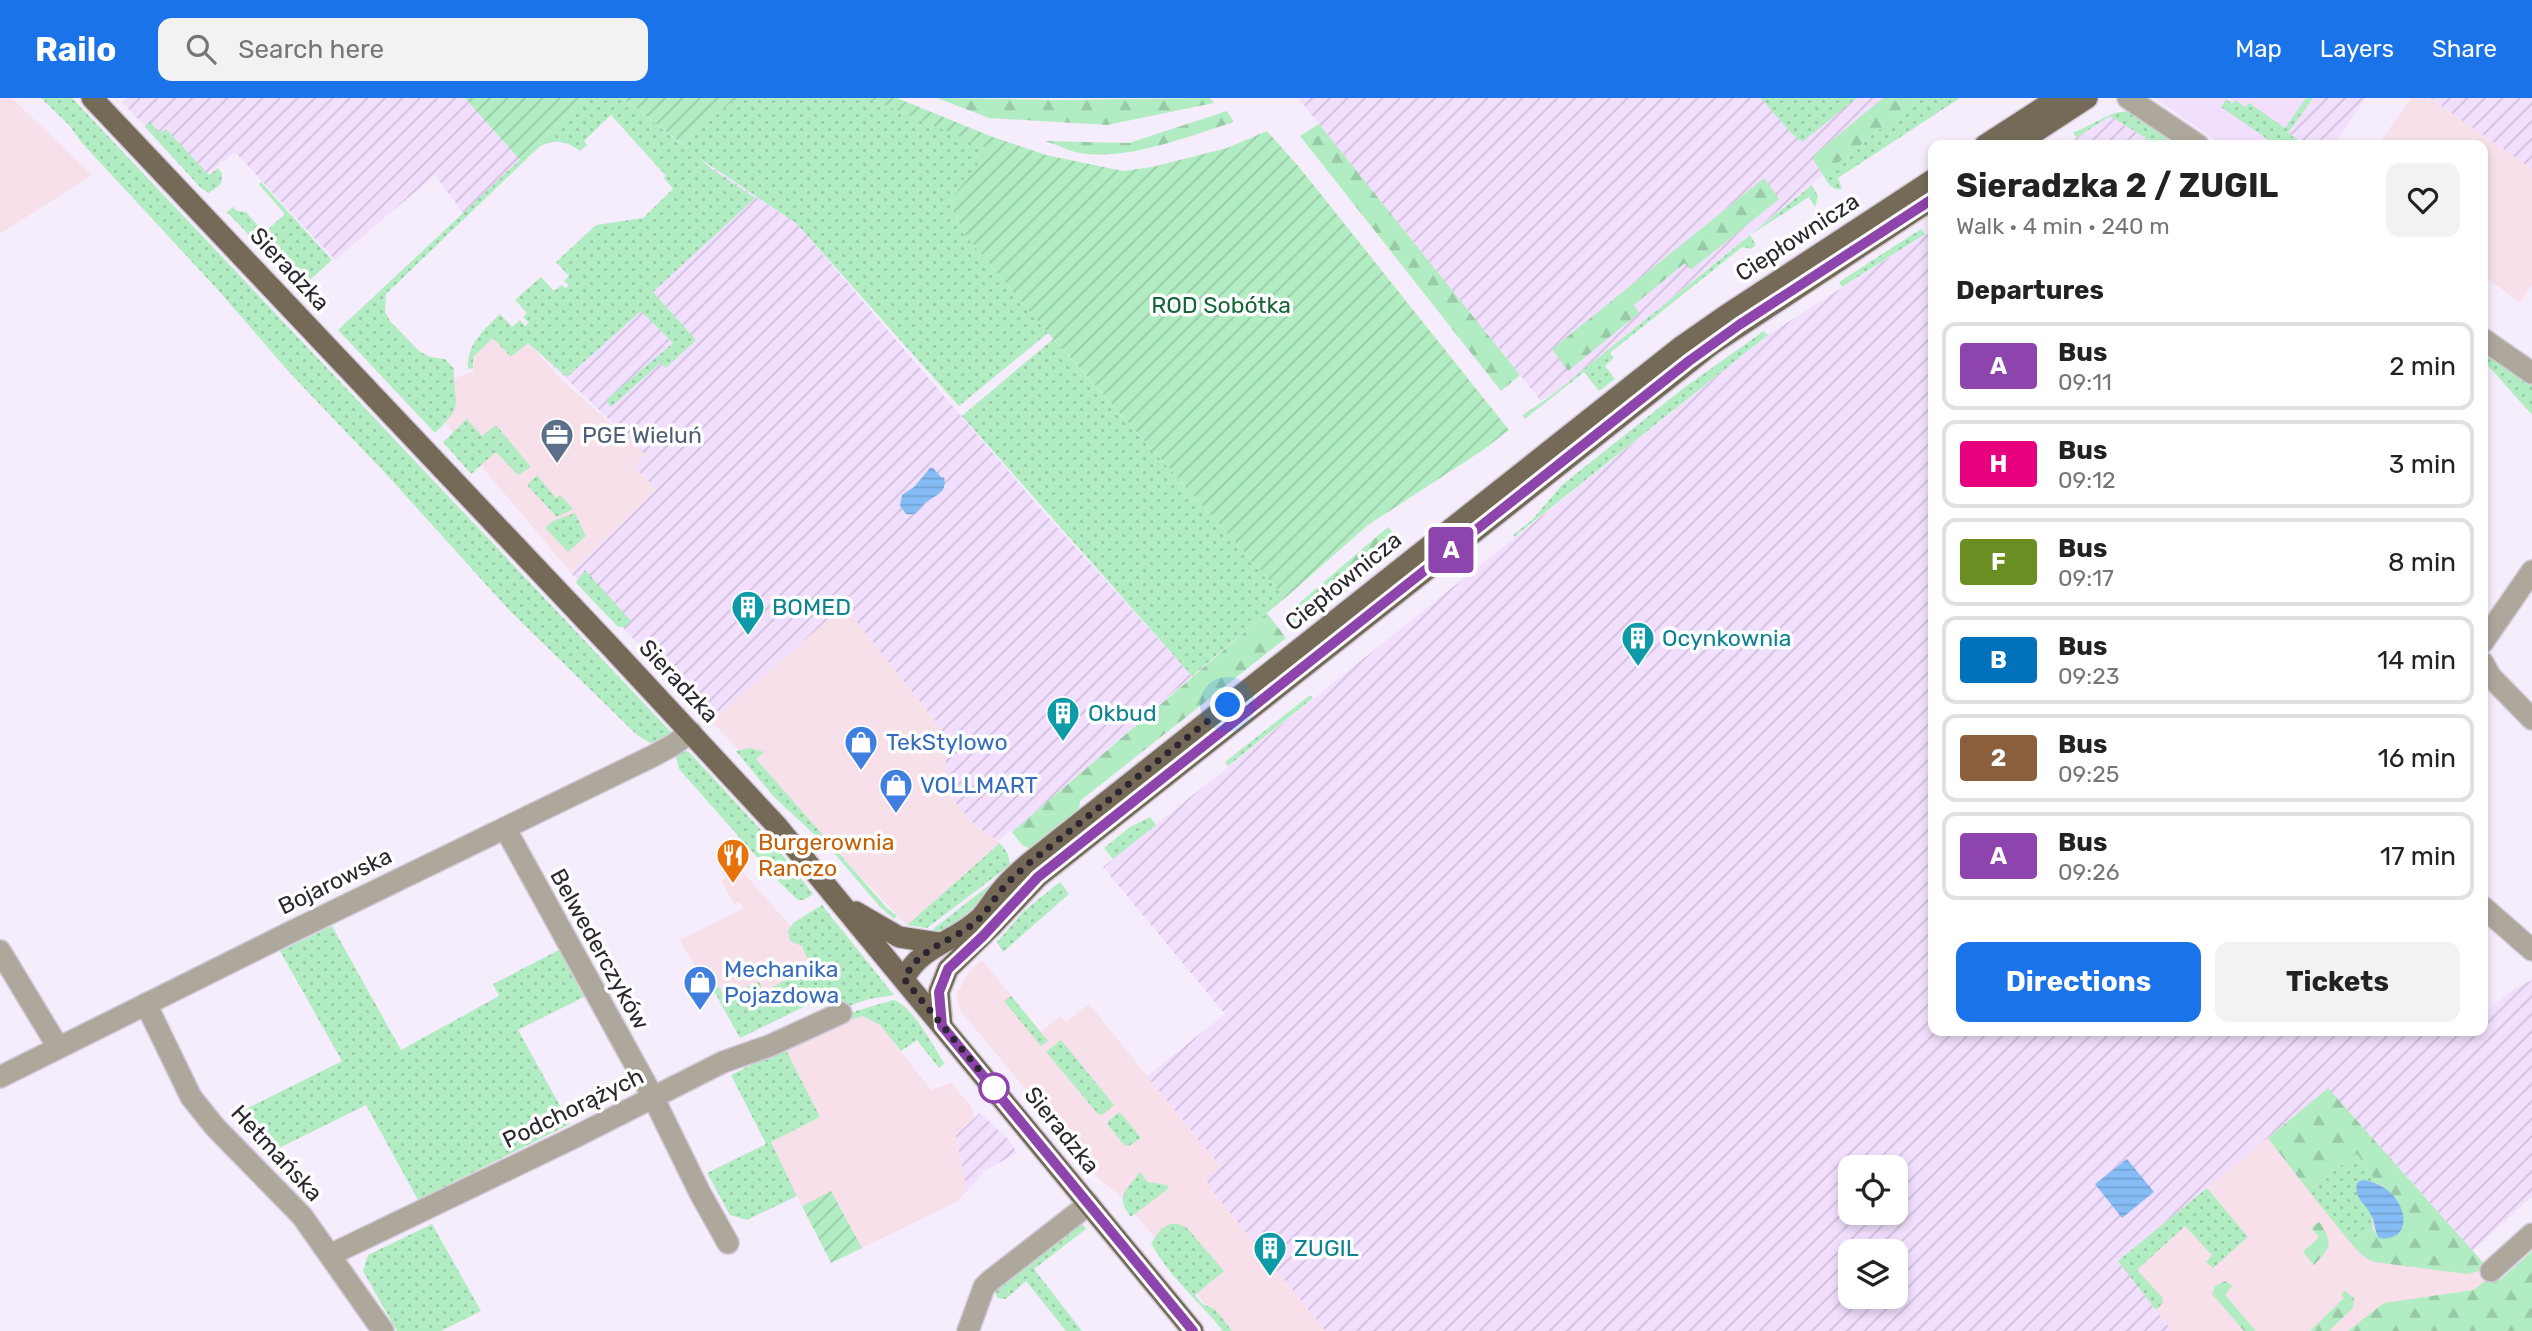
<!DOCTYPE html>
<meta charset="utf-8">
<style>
:root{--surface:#fff;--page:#f2f2f2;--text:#222;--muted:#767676;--line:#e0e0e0;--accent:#1a73e8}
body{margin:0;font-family:Rubik,sans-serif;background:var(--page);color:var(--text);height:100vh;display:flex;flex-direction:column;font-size:26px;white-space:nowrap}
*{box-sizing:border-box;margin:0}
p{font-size:23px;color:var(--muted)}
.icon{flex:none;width:38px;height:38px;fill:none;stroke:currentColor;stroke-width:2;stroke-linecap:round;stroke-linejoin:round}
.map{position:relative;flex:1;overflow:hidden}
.panel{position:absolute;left:1928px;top:42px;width:560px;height:896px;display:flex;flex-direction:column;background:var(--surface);border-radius:14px;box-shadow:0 4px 10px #0003}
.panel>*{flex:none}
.badge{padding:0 14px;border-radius:5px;font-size:24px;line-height:46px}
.controls{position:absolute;left:1838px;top:1057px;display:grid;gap:14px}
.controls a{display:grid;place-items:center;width:70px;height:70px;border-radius:14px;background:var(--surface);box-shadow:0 4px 10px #0003;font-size:35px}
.you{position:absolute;width:35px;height:35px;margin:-18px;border:5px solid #fff;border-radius:50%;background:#1a73e8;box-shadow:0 0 0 10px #1a73e833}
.map>.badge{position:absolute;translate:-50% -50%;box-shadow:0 0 0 4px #fff}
h2{padding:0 28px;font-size:26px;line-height:63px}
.round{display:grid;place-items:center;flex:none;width:74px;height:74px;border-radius:14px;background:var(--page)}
.head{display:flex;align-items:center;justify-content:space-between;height:119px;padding:0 28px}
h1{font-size:33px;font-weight:700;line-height:52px}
.action{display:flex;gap:14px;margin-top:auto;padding:14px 28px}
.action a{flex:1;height:80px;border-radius:14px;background:var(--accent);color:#fff;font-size:28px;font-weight:700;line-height:80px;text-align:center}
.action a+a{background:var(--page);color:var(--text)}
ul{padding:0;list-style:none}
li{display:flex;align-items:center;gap:21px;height:88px;margin:0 14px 10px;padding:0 14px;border:4px solid var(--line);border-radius:14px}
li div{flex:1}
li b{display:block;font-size:26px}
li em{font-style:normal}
li .badge{min-width:77px;font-weight:700;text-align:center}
header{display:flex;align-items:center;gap:42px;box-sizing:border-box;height:98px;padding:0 35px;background:var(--accent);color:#fff}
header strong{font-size:33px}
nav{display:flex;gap:38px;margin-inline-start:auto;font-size:24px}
.search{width:490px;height:63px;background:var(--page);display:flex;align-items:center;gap:18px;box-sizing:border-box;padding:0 24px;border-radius:14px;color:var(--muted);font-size:26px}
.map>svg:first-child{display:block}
.commercial{fill:#f8e0eb}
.industrial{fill:url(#industrial-furrows);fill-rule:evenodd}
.built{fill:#f2dffe}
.grass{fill:url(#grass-dots)}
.forest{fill:url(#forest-firs)}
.garden{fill:url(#garden-furrows)}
.water{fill:url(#water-rules)}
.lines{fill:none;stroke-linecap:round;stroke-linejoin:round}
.minor-casing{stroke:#d1c9d7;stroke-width:24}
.major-casing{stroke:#d1c9d7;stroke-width:24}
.minor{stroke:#ada79c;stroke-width:21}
.major{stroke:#746a57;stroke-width:21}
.line-casing{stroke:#fff;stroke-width:16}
.line{stroke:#8e44ad;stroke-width:10}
.walk{stroke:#2b262f;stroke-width:7;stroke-dasharray:0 12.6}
.stop-dot{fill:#fff;stroke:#8e44ad;stroke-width:3.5}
.labels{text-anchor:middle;stroke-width:7;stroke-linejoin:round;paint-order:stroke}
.street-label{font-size:23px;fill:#2b262f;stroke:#fff}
.park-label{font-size:23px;fill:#166537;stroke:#fff}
.service-label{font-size:23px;fill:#4e5e75;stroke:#fff;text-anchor:start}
.culture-label{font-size:23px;fill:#0d838f;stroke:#fff;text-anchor:start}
.shop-label{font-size:23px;fill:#366cbe;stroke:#fff;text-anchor:start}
.food-label{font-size:23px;fill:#c56008;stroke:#fff;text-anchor:start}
</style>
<header>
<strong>Railo</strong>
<div class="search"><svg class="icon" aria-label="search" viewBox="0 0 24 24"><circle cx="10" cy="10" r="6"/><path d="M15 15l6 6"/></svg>Search here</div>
<nav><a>Map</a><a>Layers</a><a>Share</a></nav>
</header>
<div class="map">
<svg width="2532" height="1233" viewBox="0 0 2532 1233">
<defs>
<pattern id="industrial-furrows" width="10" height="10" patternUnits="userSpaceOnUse" patternTransform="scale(1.75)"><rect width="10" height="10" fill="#f2dffe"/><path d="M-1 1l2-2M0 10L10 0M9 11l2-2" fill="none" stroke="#d0bfda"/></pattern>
<pattern id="grass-dots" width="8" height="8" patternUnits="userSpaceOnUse" patternTransform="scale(1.75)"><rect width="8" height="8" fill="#b2ecc2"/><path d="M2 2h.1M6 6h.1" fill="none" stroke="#99caa7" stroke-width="1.8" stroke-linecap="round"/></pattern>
<pattern id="forest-firs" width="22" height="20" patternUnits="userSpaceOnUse" patternTransform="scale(1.75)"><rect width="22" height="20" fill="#b2ecc2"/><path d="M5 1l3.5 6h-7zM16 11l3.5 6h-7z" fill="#99caa7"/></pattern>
<pattern id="garden-furrows" width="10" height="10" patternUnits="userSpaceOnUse" patternTransform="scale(1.75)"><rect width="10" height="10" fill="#b2ecc2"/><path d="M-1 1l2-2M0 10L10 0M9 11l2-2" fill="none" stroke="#99caa7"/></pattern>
<pattern id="water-rules" width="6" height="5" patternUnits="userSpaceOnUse" patternTransform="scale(1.75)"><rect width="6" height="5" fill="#85bcf6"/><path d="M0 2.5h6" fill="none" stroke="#73a1d3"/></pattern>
</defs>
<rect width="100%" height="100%" fill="#f6edfc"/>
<g class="commercial">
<polygon points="0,0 11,0 15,3 92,77 0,136"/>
<polygon points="2411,0 2430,0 2532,71 2532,187 2520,204 2486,180 2483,183 2483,47 2378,47"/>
<polygon points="493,240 511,259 528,244 564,284 647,357 656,391 571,475 427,303 449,282 473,274 473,259"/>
<polygon points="844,508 941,630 951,699 975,727 1000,745 907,827 711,623"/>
<polygon points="728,757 835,878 831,896 740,940 712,890 708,891 680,842 744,810 739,804 734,806 721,783 726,780 716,764"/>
<polygon points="982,862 1041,934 1060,918 1066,924 1089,906 1221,1069 1206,1082 1326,1233 1232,1233 1215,1211 1204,1205 1146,1129 1118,1096 1102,1084 960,912 956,897 969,874"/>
<polygon points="863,918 880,927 931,992 951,985 971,1008 974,1020 956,1037 967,1093 958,1103 862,1150 831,1094 802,1108 770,1044 820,1019 785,950 827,929"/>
<polygon points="2328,990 2532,1219 2532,1233 2172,1233 2118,1163"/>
</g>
<g class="industrial">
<polygon points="127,0 465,0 520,62 463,115 435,77 335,162 235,54 197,84 122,4"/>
<polygon points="1298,0 1918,0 1552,297 1541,303"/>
<polygon points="2313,0 2366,0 2334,46 2335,47 2305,47 2288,35"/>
<polygon points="2430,0 2532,0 2532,71"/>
<polygon points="2110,18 2157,47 2066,47"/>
<polygon points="714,71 796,125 1038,408 1192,578 1012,734 1010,732 998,743 975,727 951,699 941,630 844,508 711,623 571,475 656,391 634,368 646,357 528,244"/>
<path d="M1934 131V933H2483V916L2512 892 2532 882V1098L2473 1153 2328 990 2118 1163 2172 1233H1326L1218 1100 1205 1081 1221 1069 1147 978 1225 916 1103 769 1768 237ZM1850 1069H1895V1115H1850ZM1850 1153H1895V1199H1850Z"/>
<polygon points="980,1015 1008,1041 1017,1055 986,1072 967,1093 956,1037"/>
</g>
<polygon class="built" points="2155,0 2313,0 2280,47 2222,47"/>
<g class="grass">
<path d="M41 0H72L671 634C667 643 659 643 650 645L637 637 511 514 387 377 289 274 220 194 82 45 69 27Z"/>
<path d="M586 0H623L693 55 681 45 737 0H868L990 51 949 104 965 137 1048 235 959 308 796 125 699 60 713 72 755 100 653 194 696 242 666 270 660 265 611 309 606 302 673 245 641 213 567 279 528 245 511 259 493 240 473 259V270L468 271C467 245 483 233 500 216L512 229 520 222 525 228 529 225 523 219 527 215 515 202 541 179 554 193 562 187 565 190 569 188 564 183 569 178 556 164 596 127 643 120 673 91 664 80 666 78 611 17 584 43 587 47 580 53C567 43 555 40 539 49L386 196 385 214 390 223 419 253 430 259 445 261 454 271C453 308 466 305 435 335L338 232Z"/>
<polygon points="1761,0 1857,0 1802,44 1790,34"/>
<path d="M1918 0H1960L1838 80 1842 91C1832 93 1828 85 1823 77Z"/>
<polygon points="2306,0 2313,0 2288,35 2305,47 2276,47 2221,9 2226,1 2232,6 2235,2 2245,9 2249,5 2285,30"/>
<path d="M2127 11 2182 47H2157L2110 18 2076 40 2073 34C2090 30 2112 11 2125 14Z"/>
<polygon points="149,23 160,35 166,31 209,77 218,70 222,76 221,86 209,95 201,90 145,29"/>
<polygon points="261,84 332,162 300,191 227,114 233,109 237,113 246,114 264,135 285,116 261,89 259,86"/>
<polygon points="1812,87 1818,98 1815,109 1809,99 1750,137 1756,147 1751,151 1742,149 1610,255 1614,260 1605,268 1615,281 1599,293 1584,274 1525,321 1523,317 1552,297"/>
<polygon points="1921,131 1925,136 1842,189 1839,184"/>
<polygon points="1764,233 1768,237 1514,439 1513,437 1532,422 1562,387 1685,289"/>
<polygon points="1053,241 1285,500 1192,578 962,318"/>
<polygon points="2483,250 2532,284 2532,317 2483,262"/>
<polygon points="467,321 482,338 496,327 531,369 518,377 496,354 471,376 443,344"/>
<polygon points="537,377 556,400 560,397 573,411 557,419 527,387"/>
<polygon points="575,415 586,438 568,454 545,430 553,423"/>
<polygon points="585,472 631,523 625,529 618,529 578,487 576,484"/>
<polygon points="1310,597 1313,600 1228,668 1225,664"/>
<polygon points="750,650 764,654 756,661 887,810 897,818 894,821 881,810 833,754 773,698 736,653"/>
<polygon points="683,652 689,654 775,747 813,796 804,802 798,802 780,785 679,671 676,659"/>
<polygon points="1150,719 1156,727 1113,761 1104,750 1130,729"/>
<polygon points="1000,745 1008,756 1010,767 927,830 907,827"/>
<path d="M1009 772C987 798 968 824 935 836L933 831Z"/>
<polygon points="1060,784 1069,796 1003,854 997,844 1024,813"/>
<polygon points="822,807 894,897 869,901 840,911 830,896 740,940 713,891 719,889 724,897 759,884 764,893 811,870 802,848 790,843 788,833 793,825"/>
<polygon points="332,828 401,952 499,898 493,886 559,852 584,899 518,932 570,1026 418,1102 366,1007 271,1054 236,1016 342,963 280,853"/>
<polygon points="1011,898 1048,943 1041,948 1004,903"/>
<path d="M893 902C912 906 934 950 944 965L939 970 917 942 901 953 880 927 863 918 846 923 843 917Z"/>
<polygon points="1061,942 1114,1007 1102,1017 1098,1016 1046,954"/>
<polygon points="785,950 820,1019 771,1044 797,1098 747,1122 730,1117 707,1075 766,1046 731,977"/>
<polygon points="1120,1014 1141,1040 1129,1048 1124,1047 1108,1027 1108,1023"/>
<polygon points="2357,1056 2378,1086 2368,1083 2373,1131 2349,1143 2308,1092"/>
<path d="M1140 1074 1148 1084 1167 1087 1169 1090 1131 1119C1114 1098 1127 1092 1140 1074Z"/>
<polygon points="2207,1090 2248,1139 2213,1170 2206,1164 2212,1157 2185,1128 2137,1172 2162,1199 2163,1205 2156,1212 2118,1163"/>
<polygon points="1081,1125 1086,1131 1034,1171 1082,1233 1066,1233 1026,1183 1006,1201 998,1200 995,1194"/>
<polygon points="432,1126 481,1213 441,1233 397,1233 363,1173 368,1157"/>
<path d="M1170 1126H1179L1187 1130 1224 1173 1195 1197 1202 1206 1215 1211 1232 1233H1223C1199 1203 1170 1180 1151 1145L1161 1131Z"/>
</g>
<g class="forest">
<polygon points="937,0 1061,2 1210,0 1214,5 1107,27 989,20"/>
<polygon points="1883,0 1918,0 1823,77 1814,63 1814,57"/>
<path d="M1227 13 1234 24C1189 38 1123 65 1075 54 1065 51 1055 46 1045 43L1129 45Z"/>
<polygon points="1319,26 1520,277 1501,293 1300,38"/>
<polygon points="1764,80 1779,101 1691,172 1685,165 1634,207 1639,215 1568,273 1552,251"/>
<polygon points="1388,429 1403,448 1298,532 1288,518 1291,512"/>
<polygon points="1267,515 1286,540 1080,703 1079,711 1030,751 1022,747 1012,734"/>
<path d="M2328 990 2486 1168 2479 1173 2467 1176 2374 1164C2363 1160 2357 1152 2349 1143L2373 1131 2376 1135 2384 1089 2378 1086 2357 1056 2308 1092 2268 1040Z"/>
<path d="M2319 1124C2334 1144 2331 1150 2314 1167L2303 1154 2319 1139 2311 1130Z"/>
<polygon points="2532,1153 2532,1233 2348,1233 2384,1205 2473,1192 2494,1177 2500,1182"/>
<polygon points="2225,1183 2232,1188 2225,1197 2256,1233 2244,1233 2212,1196 2215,1188"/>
<polygon points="2345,1193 2354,1200 2353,1210 2329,1233 2310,1233 2344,1200 2341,1196"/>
</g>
<g class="garden">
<polygon points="465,0 586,0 520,62"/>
<polygon points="623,0 737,0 681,45"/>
<polygon points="868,0 897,0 990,38 1046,57 1123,73 1152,69 1227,50 1267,33 1299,69 1509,332 1483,352 1368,427 1285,500 1048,235 965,137 949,104 989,51"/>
<polygon points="831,1093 862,1150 831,1165 802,1108"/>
</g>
<g class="water">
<path d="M930 370H933L942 380 944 379C948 395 935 397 925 405 918 412 917 418 906 416L900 408 902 397 914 389Z"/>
<polygon points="2127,1061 2154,1094 2122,1120 2095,1086"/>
<path d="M2362 1082C2408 1087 2419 1146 2379 1140 2374 1132 2375 1124 2371 1117 2365 1104 2354 1101 2357 1085Z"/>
</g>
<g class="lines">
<defs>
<g id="minor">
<polyline points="2128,0 2198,47"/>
<polyline points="2483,241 2532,275"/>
<polyline points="2483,544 2532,473"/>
<polyline points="2483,565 2491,579 2532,621"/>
<polyline points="505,730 653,999 700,1095 728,1145"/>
<polyline points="2483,809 2532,852"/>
<polyline points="0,853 58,949"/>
<polyline points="146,906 191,999 215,1029 302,1118 383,1233"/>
<polyline points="0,979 287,836 653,658 673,647 691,634"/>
<polyline points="330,1157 577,1038 723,964 769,948 841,915"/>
<polyline points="2491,1173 2532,1136"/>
<polyline points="968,1233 984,1189 990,1183 1089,1106"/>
</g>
<g id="major">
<polyline points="92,0 610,548 777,728 1193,1233"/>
<polyline points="1985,47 2058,0"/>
<polyline points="2015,47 2087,0"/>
<polyline points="856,814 899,839 938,845"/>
<path d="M904 881C920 848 955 844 980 820 988 812 993 802 1000 794 1008 783 1018 775 1028 766L1682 248 1725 218 1934 81"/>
<polyline points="942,928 939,894 948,871 991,829 1038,779 1711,247 1934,100"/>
</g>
</defs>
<use href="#minor" class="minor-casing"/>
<use href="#major" class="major-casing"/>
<use href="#minor" class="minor"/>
<use href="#major" class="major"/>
</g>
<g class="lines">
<defs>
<polyline id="line" points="1193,1233 942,928 939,894 948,871 983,838 1038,779 1689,263 1739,227 1934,100"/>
</defs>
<use href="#line" class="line-casing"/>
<use href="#line" class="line"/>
<path class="walk" d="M994 990 904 881C921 846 954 845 980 820 988 812 993 802 1000 794 1008 783 1018 775 1028 766L1228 607"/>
</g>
<defs>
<symbol id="office-pin" viewBox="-11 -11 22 30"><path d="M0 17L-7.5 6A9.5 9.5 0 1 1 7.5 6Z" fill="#5c6f8a" stroke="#fff"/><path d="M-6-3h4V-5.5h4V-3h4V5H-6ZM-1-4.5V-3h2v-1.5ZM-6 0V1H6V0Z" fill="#fff"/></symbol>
<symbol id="building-pin" viewBox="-11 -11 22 30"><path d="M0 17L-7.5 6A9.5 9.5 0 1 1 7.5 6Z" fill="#0f9aa8" stroke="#fff"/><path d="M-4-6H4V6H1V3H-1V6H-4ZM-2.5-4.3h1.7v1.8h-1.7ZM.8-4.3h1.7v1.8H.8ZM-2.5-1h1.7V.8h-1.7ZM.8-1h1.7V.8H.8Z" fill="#fff"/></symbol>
<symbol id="shop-pin" viewBox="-11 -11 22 30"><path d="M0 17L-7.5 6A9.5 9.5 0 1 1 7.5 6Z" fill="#3f7fe0" stroke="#fff"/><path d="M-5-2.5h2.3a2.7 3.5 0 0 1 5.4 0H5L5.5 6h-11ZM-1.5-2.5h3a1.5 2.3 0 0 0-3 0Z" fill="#fff"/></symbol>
<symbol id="restaurant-pin" viewBox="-11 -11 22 30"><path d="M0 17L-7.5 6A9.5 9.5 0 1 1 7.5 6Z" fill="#e8710a" stroke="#fff"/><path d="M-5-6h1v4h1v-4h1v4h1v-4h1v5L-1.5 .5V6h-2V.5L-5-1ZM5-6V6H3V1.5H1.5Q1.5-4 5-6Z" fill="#fff"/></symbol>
</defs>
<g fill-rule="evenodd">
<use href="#office-pin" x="538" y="318" width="38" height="52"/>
<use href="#building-pin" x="729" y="490" width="38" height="52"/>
<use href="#building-pin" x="1619" y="521" width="38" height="52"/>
<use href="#building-pin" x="1044" y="596" width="38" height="52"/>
<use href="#shop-pin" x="842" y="625" width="38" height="52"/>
<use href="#shop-pin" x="877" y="668" width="38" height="52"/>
<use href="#restaurant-pin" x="714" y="738" width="38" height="52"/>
<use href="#shop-pin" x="681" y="865" width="38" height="52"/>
<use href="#building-pin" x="1251" y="1131" width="38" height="52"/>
</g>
<circle class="stop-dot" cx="994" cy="990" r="14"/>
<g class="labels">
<g class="street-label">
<text transform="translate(1797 139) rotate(-33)" y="8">Ciepłownicza</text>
<text transform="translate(290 171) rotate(47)" y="8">Sieradzka</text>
<text transform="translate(1343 483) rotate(-39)" y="8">Ciepłownicza</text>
<text transform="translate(679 583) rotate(47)" y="8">Sieradzka</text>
<text transform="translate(335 783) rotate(-26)" y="8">Bojarowska</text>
<text transform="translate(600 851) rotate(61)" y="8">Belwederczyków</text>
<text transform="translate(573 1010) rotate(-26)" y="8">Podchorążych</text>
<text transform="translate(1062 1032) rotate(51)" y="8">Sieradzka</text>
<text transform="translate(277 1055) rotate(47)" y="8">Hetmańska</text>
</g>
<g class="park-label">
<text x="1221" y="215">ROD Sobótka</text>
</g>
<g class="service-label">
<text x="582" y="345">PGE Wieluń</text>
</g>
<g class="culture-label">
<text x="772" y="517">BOMED</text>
<text x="1662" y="548">Ocynkownia</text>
<text x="1088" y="623">Okbud</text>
<text x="1294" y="1158">ZUGIL</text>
</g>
<g class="shop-label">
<text x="886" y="652">TekStylowo</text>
<text x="920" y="695">VOLLMART</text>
<text x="724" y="879">Mechanika<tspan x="724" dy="26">Pojazdowa</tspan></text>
</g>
<g class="food-label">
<text x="758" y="752">Burgerownia<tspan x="758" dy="26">Ranczo</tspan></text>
</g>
</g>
</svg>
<div class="controls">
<a><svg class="icon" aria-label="locate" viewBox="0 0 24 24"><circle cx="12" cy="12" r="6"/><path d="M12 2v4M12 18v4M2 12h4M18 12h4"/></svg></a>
<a><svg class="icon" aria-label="layers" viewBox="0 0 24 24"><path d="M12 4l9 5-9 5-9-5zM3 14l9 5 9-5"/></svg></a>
</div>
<div class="you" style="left:1228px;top:607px"></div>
<b class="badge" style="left:1451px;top:452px;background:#8e44ad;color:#fff">A</b>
<section class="panel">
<div class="head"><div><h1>Sieradzka 2 / ZUGIL</h1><p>Walk · 4 min · 240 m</p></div><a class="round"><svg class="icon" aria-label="heart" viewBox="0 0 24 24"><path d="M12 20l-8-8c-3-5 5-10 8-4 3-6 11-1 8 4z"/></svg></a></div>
<h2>Departures</h2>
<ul>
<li><span class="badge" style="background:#8e44ad;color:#fff">A</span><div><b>Bus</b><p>09:11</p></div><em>2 min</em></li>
<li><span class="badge" style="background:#e6007e;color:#fff">H</span><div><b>Bus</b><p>09:12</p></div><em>3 min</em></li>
<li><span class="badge" style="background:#6b8e23;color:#fff">F</span><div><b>Bus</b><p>09:17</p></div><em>8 min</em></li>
<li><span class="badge" style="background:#0072bc;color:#fff">B</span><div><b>Bus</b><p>09:23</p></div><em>14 min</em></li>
<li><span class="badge" style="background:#8b5e3c;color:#fff">2</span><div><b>Bus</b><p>09:25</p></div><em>16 min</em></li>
<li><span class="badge" style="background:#8e44ad;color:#fff">A</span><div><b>Bus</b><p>09:26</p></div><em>17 min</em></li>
</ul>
<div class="action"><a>Directions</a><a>Tickets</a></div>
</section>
</div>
